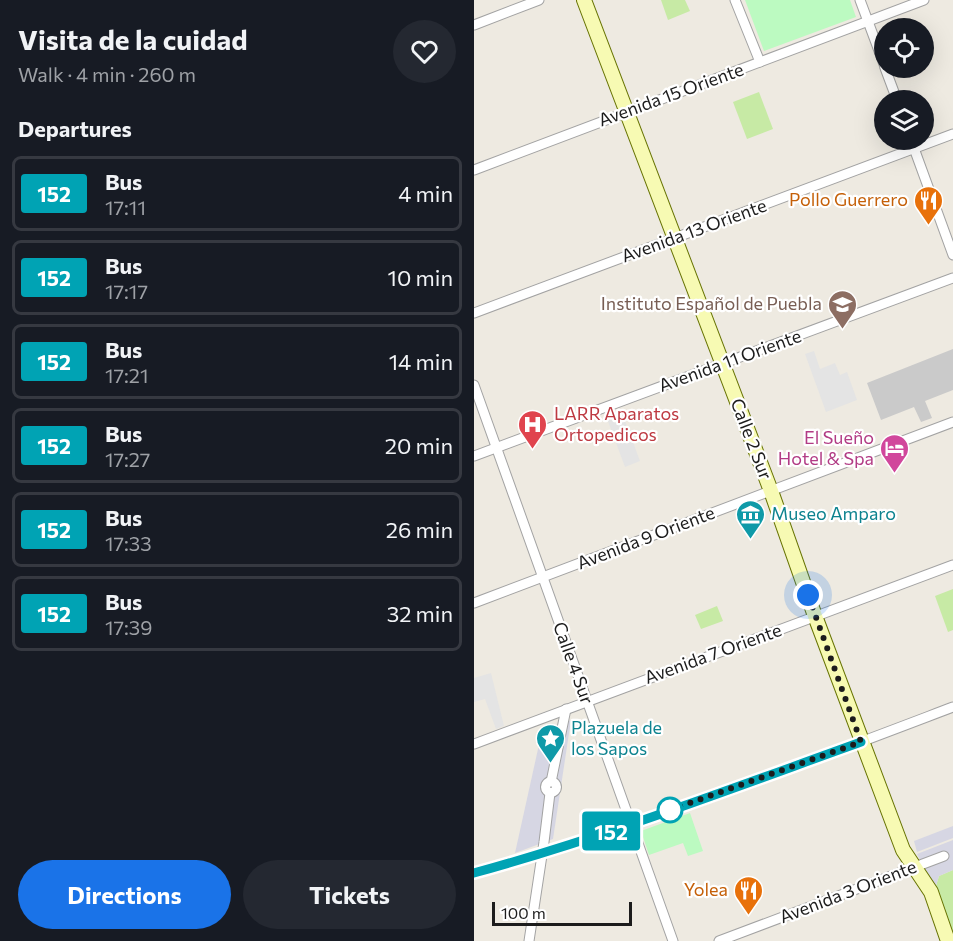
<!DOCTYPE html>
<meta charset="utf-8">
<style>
:root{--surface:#171b24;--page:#242831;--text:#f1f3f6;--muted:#9ea1a6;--line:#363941;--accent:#1a73e8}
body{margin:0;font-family:Commissioner,sans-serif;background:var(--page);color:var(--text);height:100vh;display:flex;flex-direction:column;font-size:22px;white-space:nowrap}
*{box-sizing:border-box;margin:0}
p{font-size:20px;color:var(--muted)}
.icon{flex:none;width:33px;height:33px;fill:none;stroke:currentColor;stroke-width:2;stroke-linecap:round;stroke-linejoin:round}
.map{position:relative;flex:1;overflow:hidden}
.side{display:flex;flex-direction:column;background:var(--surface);width:474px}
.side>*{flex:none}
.badge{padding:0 12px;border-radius:4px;font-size:21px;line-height:39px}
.fabs{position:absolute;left:400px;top:18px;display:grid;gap:12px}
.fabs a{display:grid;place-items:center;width:60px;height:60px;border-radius:50%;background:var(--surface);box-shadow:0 6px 24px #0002;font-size:30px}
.scale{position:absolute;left:18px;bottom:15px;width:140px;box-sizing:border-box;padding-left:6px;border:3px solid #1c1c1c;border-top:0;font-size:16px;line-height:21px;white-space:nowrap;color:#1c1c1c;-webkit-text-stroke:4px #fff;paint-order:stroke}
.you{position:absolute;width:30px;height:30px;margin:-15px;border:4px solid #fff;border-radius:50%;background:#1a73e8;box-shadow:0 0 0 9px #1a73e833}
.map>.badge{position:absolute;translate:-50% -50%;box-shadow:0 0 0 3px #fff}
h2{padding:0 18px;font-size:22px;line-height:54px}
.round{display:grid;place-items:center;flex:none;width:63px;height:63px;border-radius:32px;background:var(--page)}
.overview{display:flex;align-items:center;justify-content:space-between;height:102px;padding:0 18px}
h1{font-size:28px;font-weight:700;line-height:45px}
.action{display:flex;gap:12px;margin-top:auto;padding:12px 18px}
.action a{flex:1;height:69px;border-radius:36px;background:var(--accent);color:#fff;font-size:24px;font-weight:700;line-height:69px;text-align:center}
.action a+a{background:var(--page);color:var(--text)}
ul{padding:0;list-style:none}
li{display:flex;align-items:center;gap:18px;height:75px;margin:0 12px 9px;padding:0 6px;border:3px solid var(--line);border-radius:9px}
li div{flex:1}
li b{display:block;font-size:22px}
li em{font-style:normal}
li .badge{min-width:66px;font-weight:700;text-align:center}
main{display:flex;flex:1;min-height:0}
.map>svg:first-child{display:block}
.religious{fill:#cacaca}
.grass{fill:#c7eaa5}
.park{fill:#bcfac1}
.parking{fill:#e4e4e4}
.plaza{fill:#d6d6e3}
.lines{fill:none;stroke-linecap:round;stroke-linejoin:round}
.street-casing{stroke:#a3a3a3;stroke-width:11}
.secondary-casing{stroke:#677303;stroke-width:16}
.street{stroke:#fff;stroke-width:9}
.secondary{stroke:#f7fab3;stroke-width:14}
.line-casing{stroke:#fff;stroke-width:14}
.line{stroke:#00a3b4;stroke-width:9}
.walk{stroke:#1c1c1c;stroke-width:6;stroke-dasharray:0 10.8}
.stop-dot{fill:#fff;stroke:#00a3b4;stroke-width:3}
.labels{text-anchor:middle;stroke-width:4.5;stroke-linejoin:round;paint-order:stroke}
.street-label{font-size:18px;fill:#1c1c1c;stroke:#fff}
.food-label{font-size:18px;fill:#c56008;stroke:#fff;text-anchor:end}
.education-label{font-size:18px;fill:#785e54;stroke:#fff;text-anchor:end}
.health-label{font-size:18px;fill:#be3a42;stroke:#fff;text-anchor:start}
.hotel-label{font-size:18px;fill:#b23c85;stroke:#fff;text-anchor:end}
.culture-label{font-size:18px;fill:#0d838f;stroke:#fff;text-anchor:start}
</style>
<main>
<section class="side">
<div class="overview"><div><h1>Visita de la cuidad</h1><p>Walk · 4 min · 260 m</p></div><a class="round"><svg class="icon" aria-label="heart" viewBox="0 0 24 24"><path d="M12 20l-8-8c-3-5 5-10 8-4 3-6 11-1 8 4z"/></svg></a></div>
<h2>Departures</h2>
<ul>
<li><span class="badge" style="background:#00a3b4;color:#fff">152</span><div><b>Bus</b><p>17:11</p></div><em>4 min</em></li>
<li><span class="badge" style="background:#00a3b4;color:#fff">152</span><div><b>Bus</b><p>17:17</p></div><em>10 min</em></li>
<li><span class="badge" style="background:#00a3b4;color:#fff">152</span><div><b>Bus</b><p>17:21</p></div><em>14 min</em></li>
<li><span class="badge" style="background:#00a3b4;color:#fff">152</span><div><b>Bus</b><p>17:27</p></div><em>20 min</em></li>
<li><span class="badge" style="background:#00a3b4;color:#fff">152</span><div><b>Bus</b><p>17:33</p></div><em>26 min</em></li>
<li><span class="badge" style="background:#00a3b4;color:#fff">152</span><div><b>Bus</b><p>17:39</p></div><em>32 min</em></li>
</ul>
<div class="action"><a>Directions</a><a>Tickets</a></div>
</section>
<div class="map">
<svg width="479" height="941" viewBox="0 0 479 941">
<rect width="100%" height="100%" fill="#eeeae1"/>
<polygon class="religious" points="479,349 479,390 451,401 458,418 447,422 440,407 407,420 393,383"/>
<g class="grass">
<polygon points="187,0 211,0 216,11 194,20"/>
<polygon points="285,92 299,129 273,139 259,102"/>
<polygon points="479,589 479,630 474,632 461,596"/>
<polygon points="243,606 249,621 227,629 221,615"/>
<polygon points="479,870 479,939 461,889 465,876"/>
</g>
<g class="park">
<polygon points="271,0 376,0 382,17 290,51"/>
<polygon points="216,813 229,851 214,856 209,843 175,855 167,831"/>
</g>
<g class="parking">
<polygon points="340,351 346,369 361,363 366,375 373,372 383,400 352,412 331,354"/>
<polygon points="147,410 166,461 151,467 132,416"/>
<polygon points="17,673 30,726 22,729 11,699 0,702 0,678"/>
</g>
<g class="plaza">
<polygon points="97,720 79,839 41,853 68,731"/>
<polygon points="479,826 479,838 443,852 440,841"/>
<polygon points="479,840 479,870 465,876 461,889 443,854"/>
</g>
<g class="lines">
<defs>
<g id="street">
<polyline points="261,0 286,62"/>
<polyline points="386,0 411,67"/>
<polyline points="0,25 65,0"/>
<polyline points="411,68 423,100"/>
<polyline points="437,140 479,255"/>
<polyline points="0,170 450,0"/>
<polyline points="0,313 479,134"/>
<polyline points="0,385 199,941"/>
<polyline points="0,456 479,278"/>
<polyline points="0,603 479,422"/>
<polyline points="0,744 479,565"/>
<circle cx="77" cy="787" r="5.5"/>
<polyline points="77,782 92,709"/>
<path d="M0 873C163 828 321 767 479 707"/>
<polyline points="55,941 70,842 76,793"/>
<polyline points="245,941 470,856"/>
</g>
<polyline id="secondary" points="110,0 297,491 341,616 429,850 457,892 474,941"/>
</defs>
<use href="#street" class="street-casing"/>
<use href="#secondary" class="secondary-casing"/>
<use href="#street" class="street"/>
<use href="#secondary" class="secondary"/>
</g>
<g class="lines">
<defs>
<path id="line" d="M0 873C131 837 259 788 387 742"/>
</defs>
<use href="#line" class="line-casing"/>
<use href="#line" class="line"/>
<polyline class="walk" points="196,810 387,742 334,595"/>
</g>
<defs>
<symbol id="restaurant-pin" viewBox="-11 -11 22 30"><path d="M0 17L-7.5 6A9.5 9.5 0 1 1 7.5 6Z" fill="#e8710a" stroke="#fff"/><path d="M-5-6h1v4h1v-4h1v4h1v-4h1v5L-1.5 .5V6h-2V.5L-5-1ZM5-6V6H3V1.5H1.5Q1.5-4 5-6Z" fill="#fff"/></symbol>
<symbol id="school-pin" viewBox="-11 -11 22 30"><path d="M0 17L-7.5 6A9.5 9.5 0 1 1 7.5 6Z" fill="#8d6e63" stroke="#fff"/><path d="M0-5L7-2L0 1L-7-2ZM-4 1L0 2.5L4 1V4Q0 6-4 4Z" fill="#fff"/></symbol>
<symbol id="hospital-pin" viewBox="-11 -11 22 30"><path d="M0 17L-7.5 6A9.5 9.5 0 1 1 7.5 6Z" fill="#e0444e" stroke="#fff"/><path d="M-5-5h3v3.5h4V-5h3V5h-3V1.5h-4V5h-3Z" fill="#fff"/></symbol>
<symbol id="hotel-pin" viewBox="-11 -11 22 30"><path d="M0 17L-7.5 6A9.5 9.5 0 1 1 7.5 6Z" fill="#d1479c" stroke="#fff"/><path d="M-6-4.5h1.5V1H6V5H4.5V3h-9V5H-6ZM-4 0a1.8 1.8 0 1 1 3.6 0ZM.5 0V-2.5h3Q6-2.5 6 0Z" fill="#fff"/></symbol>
<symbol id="museum-pin" viewBox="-11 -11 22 30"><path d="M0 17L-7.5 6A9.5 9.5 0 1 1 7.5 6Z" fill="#0f9aa8" stroke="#fff"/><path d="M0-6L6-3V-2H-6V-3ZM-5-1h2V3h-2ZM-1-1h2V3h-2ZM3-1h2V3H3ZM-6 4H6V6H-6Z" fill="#fff"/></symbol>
<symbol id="sight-pin" viewBox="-11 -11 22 30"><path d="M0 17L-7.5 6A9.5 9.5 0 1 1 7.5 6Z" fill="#0f9aa8" stroke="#fff"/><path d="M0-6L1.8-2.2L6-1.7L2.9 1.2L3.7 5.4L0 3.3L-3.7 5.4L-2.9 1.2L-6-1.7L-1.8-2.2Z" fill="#fff"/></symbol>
</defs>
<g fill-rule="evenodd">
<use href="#restaurant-pin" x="438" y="184" width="33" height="45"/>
<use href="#school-pin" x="352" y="288" width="33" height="45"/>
<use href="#hospital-pin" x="42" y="408" width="33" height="45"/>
<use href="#hotel-pin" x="404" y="432" width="33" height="45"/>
<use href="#museum-pin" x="260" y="498" width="33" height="45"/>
<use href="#sight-pin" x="60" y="722" width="33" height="45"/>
<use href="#restaurant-pin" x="258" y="874" width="33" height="45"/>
</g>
<circle class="stop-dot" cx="196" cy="810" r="12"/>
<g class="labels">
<g class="street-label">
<text transform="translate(197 95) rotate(-20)" y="6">Avenida 15 Oriente</text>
<text transform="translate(220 231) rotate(-20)" y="6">Avenida 13 Oriente</text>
<text transform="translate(256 361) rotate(-20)" y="6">Avenida 11 Oriente</text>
<text transform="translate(277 439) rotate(69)" y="6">Calle 2 Sur</text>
<text transform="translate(172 538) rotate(-21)" y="6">Avenida 9 Oriente</text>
<text transform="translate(239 654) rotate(-20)" y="6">Avenida 7 Oriente</text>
<text transform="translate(99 663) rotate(70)" y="6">Calle 4 Sur</text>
<text transform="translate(374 892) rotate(-21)" y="6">Avenida 3 Oriente</text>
</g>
<g class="food-label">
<text x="434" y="206">Pollo Guerrero</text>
<text x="254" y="896">Yolea</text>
</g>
<g class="education-label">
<text x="348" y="310">Instituto Español de Puebla</text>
</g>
<g class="health-label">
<text x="80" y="420">LARR Aparatos<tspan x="80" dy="21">Ortopedicos</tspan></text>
</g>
<g class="hotel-label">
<text x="400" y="444">El Sueño<tspan x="400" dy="21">Hotel &amp; Spa</tspan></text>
</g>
<g class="culture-label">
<text x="297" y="520">Museo Amparo</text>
<text x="97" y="734">Plazuela de<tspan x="97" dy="21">los Sapos</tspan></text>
</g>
</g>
</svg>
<div class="fabs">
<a><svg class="icon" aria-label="locate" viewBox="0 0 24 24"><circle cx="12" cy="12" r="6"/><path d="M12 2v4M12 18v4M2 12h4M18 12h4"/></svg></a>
<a><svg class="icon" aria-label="layers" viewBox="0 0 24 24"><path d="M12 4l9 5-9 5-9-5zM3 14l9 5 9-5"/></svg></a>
</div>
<div class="scale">100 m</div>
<div class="you" style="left:334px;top:595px"></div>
<b class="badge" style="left:137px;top:831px;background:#00a3b4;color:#fff">152</b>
</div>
</main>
